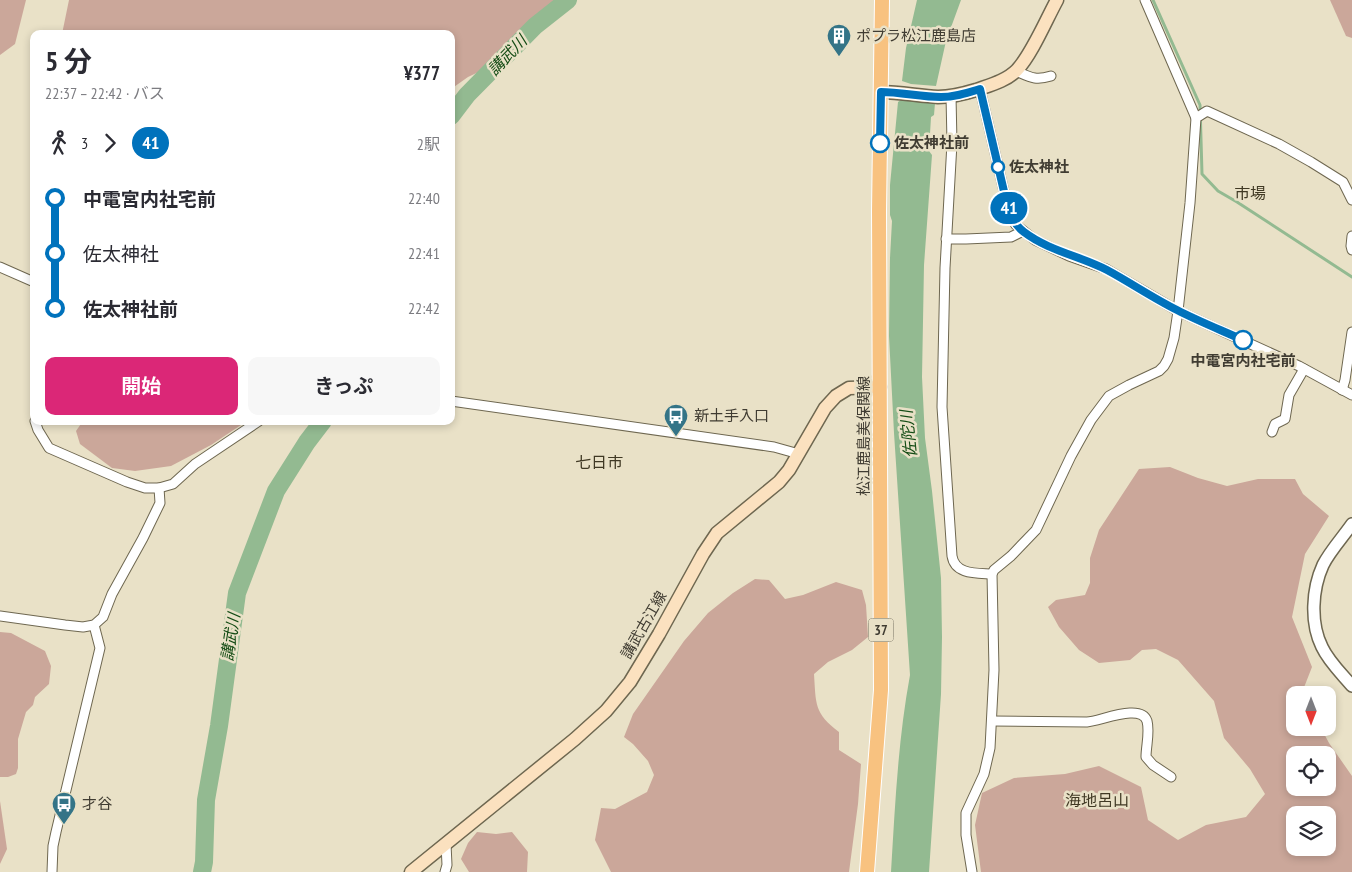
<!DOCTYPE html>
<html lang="ja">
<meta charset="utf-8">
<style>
:root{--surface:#fff;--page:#f7f7f7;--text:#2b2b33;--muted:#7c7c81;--accent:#db2777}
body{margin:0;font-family:"PT Sans Narrow","Noto Sans JP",sans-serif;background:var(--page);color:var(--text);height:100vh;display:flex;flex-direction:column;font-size:19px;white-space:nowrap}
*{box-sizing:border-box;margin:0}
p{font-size:16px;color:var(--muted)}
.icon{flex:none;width:28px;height:28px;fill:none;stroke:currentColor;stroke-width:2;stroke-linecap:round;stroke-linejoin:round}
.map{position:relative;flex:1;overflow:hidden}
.details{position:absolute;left:30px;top:30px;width:425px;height:395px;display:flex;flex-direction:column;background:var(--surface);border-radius:10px;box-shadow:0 2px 8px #0003}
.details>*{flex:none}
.badge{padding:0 10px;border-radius:16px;font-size:18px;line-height:32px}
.needle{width:32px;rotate:180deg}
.fabs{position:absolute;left:1286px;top:686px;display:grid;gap:10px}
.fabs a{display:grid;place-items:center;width:50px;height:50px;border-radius:10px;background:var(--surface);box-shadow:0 2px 8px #0003;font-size:25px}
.map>.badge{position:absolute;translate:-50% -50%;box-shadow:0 0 0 2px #fff}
.legs{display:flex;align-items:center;gap:8px;height:55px;padding:0 15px;font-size:16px}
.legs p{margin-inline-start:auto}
.headline{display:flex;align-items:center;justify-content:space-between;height:85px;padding:0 15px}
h1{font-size:28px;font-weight:700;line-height:38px}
.cta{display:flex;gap:10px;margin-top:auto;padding:10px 15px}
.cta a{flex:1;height:58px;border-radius:10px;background:var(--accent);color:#fff;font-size:20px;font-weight:700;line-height:58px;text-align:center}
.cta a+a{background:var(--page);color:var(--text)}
ul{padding:0 15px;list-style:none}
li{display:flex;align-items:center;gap:18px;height:55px;font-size:19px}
li i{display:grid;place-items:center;width:8px;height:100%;margin:0 6px;background:currentColor}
li i::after{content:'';width:12px;height:12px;margin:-6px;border:4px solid;border-radius:50%;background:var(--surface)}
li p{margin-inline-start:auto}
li:first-child i{background:linear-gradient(#0000 50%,currentColor 0)}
li:last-child i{background:linear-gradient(currentColor 50%,#0000 0)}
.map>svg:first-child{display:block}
.green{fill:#cba79a;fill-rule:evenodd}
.water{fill:#93ba91}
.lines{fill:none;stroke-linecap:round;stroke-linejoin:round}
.stream{stroke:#93ba91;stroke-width:3}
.river{stroke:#93ba91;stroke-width:18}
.minor-casing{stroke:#6e6750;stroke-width:11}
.tertiary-casing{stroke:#6e6750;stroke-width:14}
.secondary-casing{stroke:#6e6750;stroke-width:15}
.primary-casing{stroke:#fff;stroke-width:16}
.minor{stroke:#fff;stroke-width:9}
.tertiary{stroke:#fff;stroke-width:11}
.secondary{stroke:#fbe1bf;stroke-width:12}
.primary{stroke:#f8c280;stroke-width:14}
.line-1-casing{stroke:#fff;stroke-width:11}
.line-1{stroke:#0072bc;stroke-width:8}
.stop-1-dot{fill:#fff;stroke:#0072bc;stroke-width:2.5}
.labels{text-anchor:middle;stroke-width:5;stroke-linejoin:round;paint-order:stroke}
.shield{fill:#e9e1c7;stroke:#736e5f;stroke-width:1}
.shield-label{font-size:14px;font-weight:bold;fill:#403c32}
.poi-label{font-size:15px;fill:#403c32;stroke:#e9e1c7;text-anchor:start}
.stop-label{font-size:15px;font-weight:bold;fill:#403c32;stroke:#e9e1c7;text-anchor:start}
.street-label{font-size:15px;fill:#403c32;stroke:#e9e1c7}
.water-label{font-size:16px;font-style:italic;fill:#144c15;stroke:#e9e1c7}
.neighbourhood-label{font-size:16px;fill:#403924;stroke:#e9e1c7}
</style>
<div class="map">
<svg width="1352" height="872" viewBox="0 0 1352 872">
<rect width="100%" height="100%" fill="#e9e1c7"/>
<g class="green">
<polygon points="0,0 26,0 15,44 0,55"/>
<polygon points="69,0 560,0 521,30 487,68 468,77 451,89 451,34 62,34"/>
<polygon points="1330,0 1352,0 1352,38 1346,36"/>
<polygon points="83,421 247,421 211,445 171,466 135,471 112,468 80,444 76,431"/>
<path d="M1170 467 1198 478 1227 486 1258 479H1295L1303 494 1329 516 1305 554 1292 617 1312 667 1303 690 1306 695H1295V728H1321L1329 743 1352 776V872H981L975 825 982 793 1014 778 1065 774 1099 766 1141 787 1148 820 1178 840 1206 825 1246 817 1265 794 1250 769 1224 738 1214 701 1178 660 1156 649 1142 650 1130 660 1099 663 1079 650 1059 627 1048 607 1056 600 1085 595 1090 583V558L1099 530 1139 469ZM1295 755H1328V788H1295ZM1295 815H1328V848H1295Z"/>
<path d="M755 579 769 580 785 599 803 595 836 582 862 590 866 605 868 637 852 650 828 662 814 674C816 704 814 713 839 732V750L861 764 858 804 849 872H611L595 840 601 808 615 809 647 792 654 775 648 761 633 744 624 737 633 714 684 641 708 613 733 593Z"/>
<polygon points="0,632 11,633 45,651 51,666 49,684 35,697 33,705 26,712 18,739 18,768 16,774 8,777 0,777"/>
<polygon points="0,801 7,849 0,864"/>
<polygon points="477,832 496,834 512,832 528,852 527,872 469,872 461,859 468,843"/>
</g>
<g class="water">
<polygon points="917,0 961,0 946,41 936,86 911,84 902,81 906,48"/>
<path d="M901 100 935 103 934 115 931 117 929 151 932 155 924 265 922 377 925 438 932 491 941 578 942 637 941 694 929 872H891C895 806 898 740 910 675L894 433 889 336 890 258 892 221 890 215V185L898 102Z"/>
</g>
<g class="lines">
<polyline class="stream" points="1153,0 1200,105 1202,174 1218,191 1237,202 1352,277"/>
<g class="river">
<polyline points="451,116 467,95 535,26 568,0"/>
<polyline points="202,872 204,862 206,800 219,726 237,593 276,491 307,442 323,421"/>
</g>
<defs>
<g id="minor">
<polyline points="1145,0 1196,118"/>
<path d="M1016 71C1030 77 1035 81 1051 76"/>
<polyline points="980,89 1006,200 1011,217 1016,225 1035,240 1069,256 1106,269 1178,311 1299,366 1352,395"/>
<path d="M951 96 952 143 945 268 942 407 952 556C955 575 977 573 992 574"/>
<polyline points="1352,236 1351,246 1352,250"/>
<polyline points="946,239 966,239 1011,237 1023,231"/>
<polyline points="0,267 34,282"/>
<polyline points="1342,390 1345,380 1352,332"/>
<polyline points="451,401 774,447 799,454"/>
<polyline points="35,421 38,430 49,448 127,482 145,488 159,488 173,484 195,464 259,421"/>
<polyline points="1272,432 1275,424 1285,419 1289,395 1304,369"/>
<polyline points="0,616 65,625 83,627 94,625 103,617 112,594 143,538 160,503 159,488"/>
<path d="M992 721 1087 722C1101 721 1141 703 1147 721 1150 732 1146 746 1146 757L1153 765 1171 777"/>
<polyline points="52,872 53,846 56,832 100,648 94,625"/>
<polyline points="445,872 447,865 446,844"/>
<polyline points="972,872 966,835 966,813 984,774 990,748 994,670 992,574 994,570 1011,556 1036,530 1071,456 1091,420 1109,396 1129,385 1159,371 1164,366 1168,359 1174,338 1178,311 1190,203 1196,118 1207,111 1279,144 1311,162 1343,182 1352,200"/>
</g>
<path id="tertiary" d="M1352 524C1343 537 1330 551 1323 565 1312 589 1310 623 1322 647 1329 662 1342 674 1352 686"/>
<g id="secondary">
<path d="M881 92C900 92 919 96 938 97 951 97 963 94 976 90 990 85 1006 81 1017 70 1032 54 1046 20 1057 0"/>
<polyline points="411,872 575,739 606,711 630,682 659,634 703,554 717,533 779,482 789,470 825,408 836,396 849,388 880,387"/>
</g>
<polyline id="primary" points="867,872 881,690 879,211 882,0"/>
</defs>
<use href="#minor" class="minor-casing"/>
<use href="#tertiary" class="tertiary-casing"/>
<use href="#secondary" class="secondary-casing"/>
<use href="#primary" class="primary-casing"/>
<use href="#minor" class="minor"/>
<use href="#tertiary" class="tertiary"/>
<use href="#secondary" class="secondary"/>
<use href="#primary" class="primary"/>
</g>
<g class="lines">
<defs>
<path id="line-1" d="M880 143 881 92C901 92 921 97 941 97 955 97 967 93 980 89L1006 200C1010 212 1013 224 1024 232 1049 251 1080 256 1107 270 1131 283 1153 298 1177 310 1198 321 1221 330 1243 340"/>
</defs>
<use href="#line-1" class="line-1-casing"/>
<use href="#line-1" class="line-1"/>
</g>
<defs>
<symbol id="building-pin" viewBox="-11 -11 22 30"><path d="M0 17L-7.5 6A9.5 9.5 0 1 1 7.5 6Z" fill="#347487" stroke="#e9e1c7"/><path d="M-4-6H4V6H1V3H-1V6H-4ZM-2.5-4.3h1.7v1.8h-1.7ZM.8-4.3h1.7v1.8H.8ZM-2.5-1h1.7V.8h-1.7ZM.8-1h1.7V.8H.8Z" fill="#fff"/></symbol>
<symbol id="bus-pin" viewBox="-11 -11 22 30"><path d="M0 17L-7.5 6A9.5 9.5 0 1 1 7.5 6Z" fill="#347487" stroke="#e9e1c7"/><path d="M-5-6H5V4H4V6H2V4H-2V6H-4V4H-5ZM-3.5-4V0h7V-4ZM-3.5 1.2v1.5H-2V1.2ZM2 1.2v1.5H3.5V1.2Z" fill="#fff"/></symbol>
</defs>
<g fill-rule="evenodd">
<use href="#building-pin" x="825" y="22" width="28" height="38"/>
<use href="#bus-pin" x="662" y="402" width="28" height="38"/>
<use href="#bus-pin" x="50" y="790" width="28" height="38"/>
</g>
<g class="stop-1-dot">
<circle cx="880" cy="143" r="9"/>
<circle cx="998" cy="167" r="6"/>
<circle cx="1243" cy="340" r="9"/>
</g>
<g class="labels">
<rect class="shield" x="868.5" y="618.5" width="25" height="23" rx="4"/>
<g class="shield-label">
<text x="881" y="635">37</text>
</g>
<g class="poi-label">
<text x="856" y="41">ポプラ松江鹿島店</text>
<text x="694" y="421">新土手入口</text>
<text x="82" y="809">才谷</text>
</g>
<g class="stop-label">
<text x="894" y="148">佐太神社前</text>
<text x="1009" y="172">佐太神社</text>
<text x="1243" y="366" text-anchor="middle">中電宮内社宅前</text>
</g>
<g class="street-label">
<text transform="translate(864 436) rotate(-90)" y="5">松江鹿島美保関線</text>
<text transform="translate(644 625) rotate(-60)" y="5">講武古江線</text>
</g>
<g class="water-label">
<text transform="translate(507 55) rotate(-46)" y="6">講武川</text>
<text transform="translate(908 434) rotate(-96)" y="6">佐陀川</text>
<text transform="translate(230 637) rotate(-81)" y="6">講武川</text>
</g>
<g class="neighbourhood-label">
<text x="1250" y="199">市場</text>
<text x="599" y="468">七日市</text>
<text x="1097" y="806">海地呂山</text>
</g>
</g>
</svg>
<div class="fabs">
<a><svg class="needle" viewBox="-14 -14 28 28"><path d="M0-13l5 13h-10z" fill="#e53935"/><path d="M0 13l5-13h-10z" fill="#7c7c81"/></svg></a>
<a><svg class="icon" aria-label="locate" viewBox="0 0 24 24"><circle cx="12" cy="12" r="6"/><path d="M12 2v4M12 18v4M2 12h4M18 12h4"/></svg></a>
<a><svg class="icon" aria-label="layers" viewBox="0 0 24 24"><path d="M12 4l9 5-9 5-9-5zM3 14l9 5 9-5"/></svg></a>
</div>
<b class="badge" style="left:1009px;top:208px;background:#0072bc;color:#fff">41</b>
<section class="details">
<div class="headline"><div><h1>5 分</h1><p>22:37 – 22:42 · バス</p></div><b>¥377</b></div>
<div class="legs"><svg class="icon" aria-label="walk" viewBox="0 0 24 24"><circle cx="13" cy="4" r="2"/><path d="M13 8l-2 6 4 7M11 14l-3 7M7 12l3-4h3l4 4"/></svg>3<svg class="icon" aria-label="forward" viewBox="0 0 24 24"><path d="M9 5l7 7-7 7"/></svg><b class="badge" style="background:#0072bc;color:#fff">41</b><p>2駅</p></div>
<ul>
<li><i style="color:#0072bc"></i><b>中電宮内社宅前</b><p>22:40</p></li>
<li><i style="color:#0072bc"></i><span>佐太神社</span><p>22:41</p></li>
<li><i style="color:#0072bc"></i><b>佐太神社前</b><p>22:42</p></li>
</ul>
<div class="cta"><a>開始</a><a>きっぷ</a></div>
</section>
</div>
